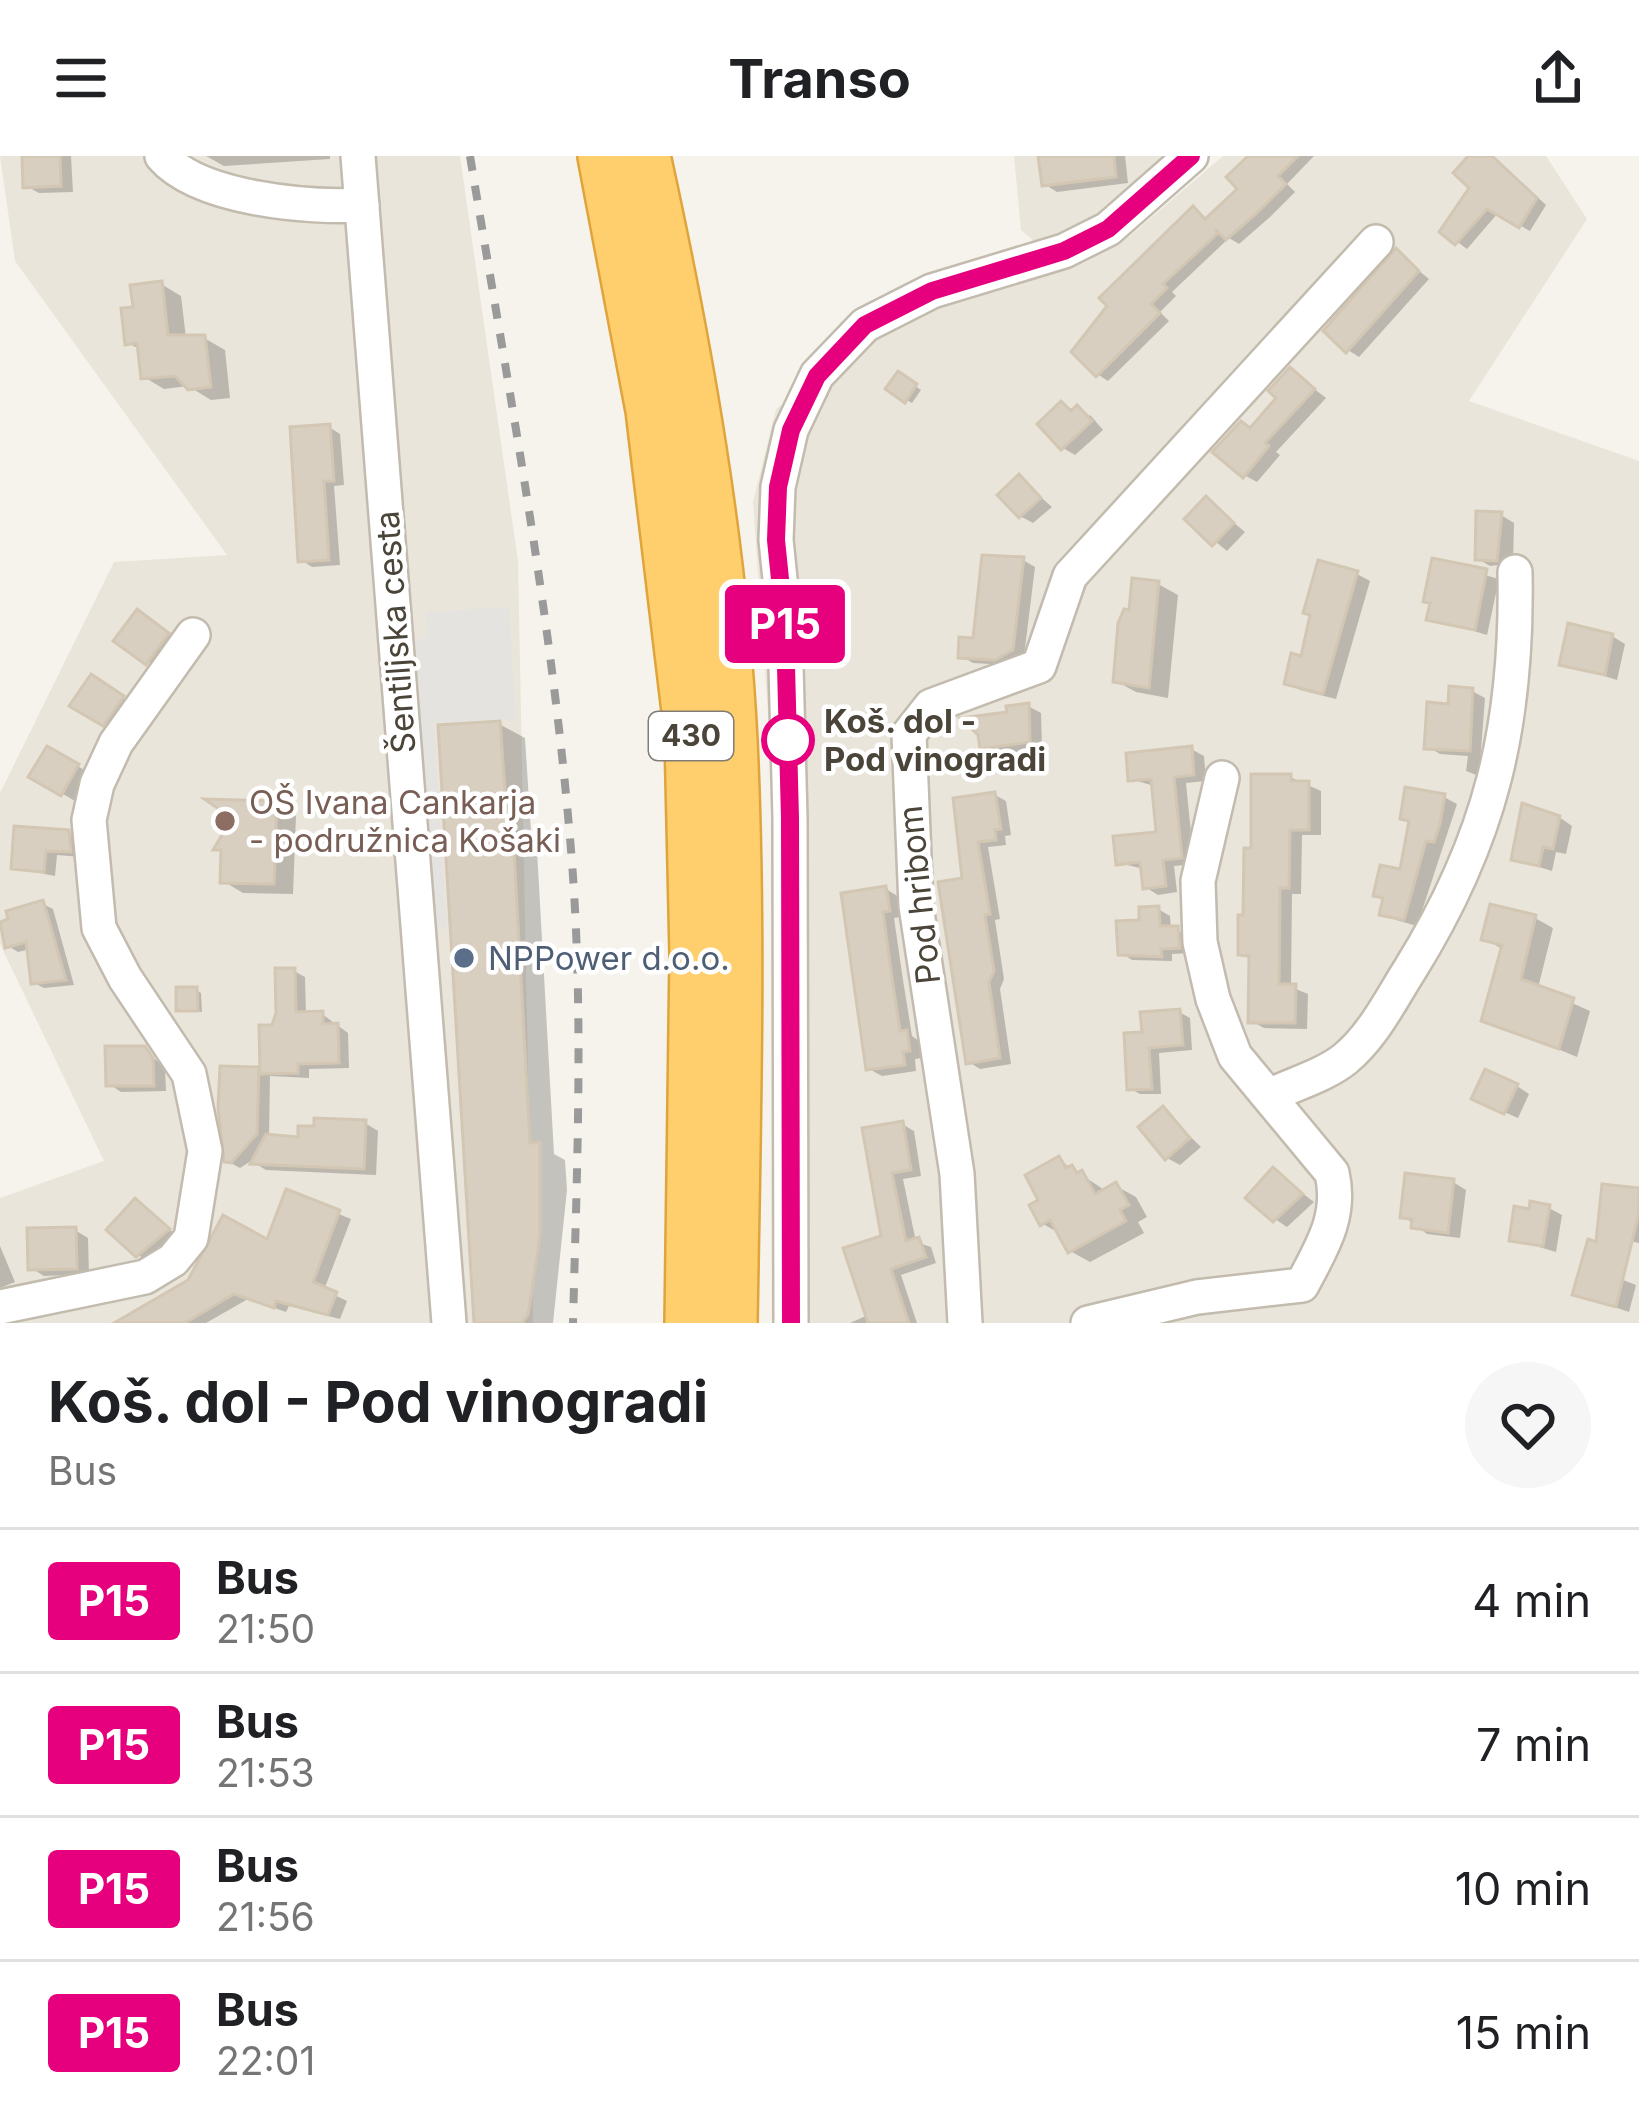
<!DOCTYPE html>
<meta charset="utf-8">
<style>
:root{--surface:#fff;--page:#f6f6f6;--text:#202124;--muted:#757577;--line:#e0e0e0}
body{margin:0;font-family:Inter,sans-serif;background:var(--page);color:var(--text);height:100vh;display:flex;flex-direction:column;font-size:45px;white-space:nowrap}
*{box-sizing:border-box;margin:0}
p{font-size:39px;color:var(--muted)}
.icon{flex:none;width:66px;height:66px;fill:none;stroke:currentColor;stroke-width:2;stroke-linecap:round;stroke-linejoin:round}
.map{position:relative;height:1167px;overflow:hidden}
.sheet{display:flex;flex-direction:column;background:var(--surface);flex:1}
.sheet>*{flex:none}
.badge{padding:0 24px;border-radius:9px;font-size:42px;line-height:78px}
.map>.badge{position:absolute;translate:-50% -50%;box-shadow:0 0 0 6px #fff}
.round{display:grid;place-items:center;flex:none;width:126px;height:126px;border-radius:63px;background:var(--page)}
.overview{display:flex;align-items:center;justify-content:space-between;height:204px;padding:0 48px}
h1{font-size:57px;font-weight:700;line-height:90px}
ul{padding:0;list-style:none}
li{display:flex;align-items:center;gap:36px;height:144px;padding:0 48px;border-top:3px solid var(--line)}
li div{flex:1}
li b{display:block;font-size:45px}
li em{font-style:normal}
li .badge{min-width:132px;font-weight:700;text-align:center}
header{display:flex;justify-content:space-between;align-items:center;height:156px;padding:0 48px;background:var(--surface);font-size:54px;font-weight:700}
.map>svg:first-child{display:block}
.residential{fill:#eae5da}
.parking{fill:#e5e3e0}
.shadow{fill:#0003}
.building{fill:#d8cfc1;stroke:#d3c7b4;stroke-width:3}
.lines{fill:none;stroke-linecap:round;stroke-linejoin:round}
.minor-casing{stroke:#c2bbae;stroke-width:38}
.highway-casing{stroke:#e0a43c;stroke-width:56}
.minor{stroke:#fff;stroke-width:33}
.highway{stroke:#ffcf6e;stroke-width:51}
.rail{stroke:#9a9a9a;stroke-width:8;stroke-dasharray:15 15;stroke-linecap:butt}
.line-casing{stroke:#fff;stroke-width:27}
.line{stroke:#e6007e;stroke-width:18}
.stop-dot{fill:#fff;stroke:#e6007e;stroke-width:6}
.education-dot{fill:#8d6e63;stroke:#fff;stroke-width:4.5}
.service-dot{fill:#5c6f8a;stroke:#fff;stroke-width:4.5}
.labels{text-anchor:middle;stroke-width:9;stroke-linejoin:round;paint-order:stroke}
.shield{fill:#fff;stroke:#817c74;stroke-width:3}
.shield-label{font-size:30px;font-weight:bold;fill:#4b4439}
.street-label{font-size:33px;fill:#4b4439;stroke:#fff}
.stop-label{font-size:33px;font-weight:bold;fill:#4b4439;stroke:#fff;text-anchor:start}
.education-label{font-size:33px;fill:#785e54;stroke:#fff;text-anchor:start}
.service-label{font-size:33px;fill:#4e5e75;stroke:#fff;text-anchor:start}
</style>
<header><svg class="icon" aria-label="menu" viewBox="0 0 24 24"><path d="M4 6h16M4 12h16M4 18h16"/></svg>Transo<svg class="icon" aria-label="share" viewBox="0 0 24 24"><path d="M12 15V3M7 8l5-5 5 5M5 13v7h14v-7"/></svg></header>
<div class="map">
<svg width="1639" height="1167" viewBox="0 0 1639 1167">
<rect width="100%" height="100%" fill="#f6f3ec"/>
<g class="residential">
<polygon points="0,0 460,0 518,405 533,1167 0,1167 0,1042 104,1005 0,788 0,637 114,406 227,399 15,105"/>
<polygon points="1014,0 1176,0 1122,46 1036,87 1021,74"/>
<polygon points="1223,0 1546,0 1587,63 1469,245 1639,305 1639,1167 775,1167 771,600 753,346 776,253 862,190 960,142 1084,107 1131,79"/>
</g>
<polygon class="parking" points="509,451 516,563 434,567 447,771 430,772 413,484 428,482 426,456"/>
<g class="shadow">
<polygon points="22,0 71,0 73,36 39,37 26,30"/>
<polygon points="206,0 330,0 330,3 224,10"/>
<polygon points="1041,0 1125,0 1128,27 1057,36 1044,28"/>
<polygon points="1252,0 1314,0 1287,28 1295,36 1270,61 1239,88 1229,82 1172,136 1176,140 1160,156 1169,165 1108,225 1097,218 1194,54 1208,64 1242,33"/>
<polygon points="1472,0 1493,0 1546,49 1530,75 1498,57 1467,93 1443,75 1473,32"/>
<polygon points="1396,96 1429,123 1359,201 1348,194"/>
<polygon points="161,128 181,140 186,182 204,182 225,194 230,242 211,244 188,230 164,233 144,221 141,194 128,187"/>
<polygon points="1291,215 1326,242 1276,296 1280,299 1257,326 1244,319 1252,275 1280,242"/>
<polygon points="899,219 921,234 912,247 889,233"/>
<polygon points="1062,249 1091,260 1103,274 1075,299 1063,292"/>
<polygon points="329,271 340,278 344,329 334,330 340,409 312,411 301,404"/>
<polygon points="1019,322 1052,351 1033,367 1020,360"/>
<polygon points="1206,344 1245,376 1227,395 1188,363"/>
<polygon points="1501,359 1514,367 1513,407 1490,410 1478,403"/>
<polygon points="1023,404 1035,411 1024,500 1009,509 973,507 961,500 976,485"/>
<polygon points="1435,405 1499,423 1487,479 1430,462"/>
<polygon points="1357,418 1370,425 1336,543 1300,534 1287,527"/>
<polygon points="1158,428 1178,439 1168,542 1136,536 1116,525 1132,457"/>
<polygon points="150,465 180,487 160,513 148,506"/>
<polygon points="1612,480 1625,488 1617,524 1563,507"/>
<polygon points="105,529 134,550 117,574 73,549"/>
<polygon points="1472,535 1485,542 1479,620 1466,615 1468,600 1440,598 1428,591 1451,551"/>
<polygon points="1028,550 1041,557 1042,592 996,599 983,591 1010,559"/>
<polygon points="499,568 525,582 532,691 537,694 554,998 565,1004 567,1034 553,1167 478,1167"/>
<polygon points="1191,593 1204,600 1206,625 1186,627 1194,708 1174,710 1177,736 1158,739 1145,731 1144,713 1119,707 1159,678 1154,630 1131,623"/>
<polygon points="48,594 90,617 75,645 32,620"/>
<polygon points="1290,621 1321,635 1321,679 1302,679 1301,738 1292,738 1291,831 1308,838 1307,873 1264,872 1251,865 1252,804 1241,798 1254,695"/>
<polygon points="995,639 1006,645 1011,679 1005,680 1006,689 988,691 1000,763 995,764 1004,823 1000,833 1011,908 980,913 969,906 965,724 956,644"/>
<polygon points="1444,641 1457,648 1417,770 1396,764 1383,757 1386,744 1376,738 1403,717"/>
<polygon points="276,648 296,660 293,738 243,737 223,725 224,696 217,692 237,661"/>
<polygon points="1524,650 1552,656 1572,670 1566,698 1556,696 1552,715 1514,703"/>
<polygon points="68,677 79,684 81,701 57,699 55,720 14,712"/>
<polygon points="886,733 899,741 901,761 894,762 903,824 912,880 919,885 922,902 915,903 916,915 882,920 869,913 844,739"/>
<polygon points="43,748 53,753 74,829 44,832 34,827 30,793 18,796 8,790"/>
<polygon points="1158,753 1170,760 1171,773 1189,779 1190,797 1172,798 1172,805 1132,804 1121,797"/>
<polygon points="1535,762 1553,772 1538,832 1590,855 1577,901 1485,863 1504,794 1485,783"/>
<polygon points="294,815 305,821 306,859 322,858 348,877 349,912 309,913 309,922 270,920 269,981 301,984 365,967 378,975 376,1019 266,1014 251,1005 240,1012 227,1005 258,914 263,917"/>
<polygon points="196,834 201,837 202,856 179,853"/>
<polygon points="1179,856 1190,862 1192,894 1159,897 1161,938 1140,938 1129,932 1145,879"/>
<polygon points="144,893 165,912 166,935 121,936 109,928"/>
<polygon points="1517,930 1529,938 1518,962 1488,949"/>
<polygon points="1163,954 1201,991 1180,1009 1167,1002"/>
<polygon points="902,968 914,975 921,1020 903,1023 916,1086 931,1091 936,1107 901,1119 917,1167 850,1167 868,1159 884,1082 866,974"/>
<polygon points="1059,1004 1106,1035 1116,1030 1136,1041 1147,1061 1138,1066 1144,1077 1090,1106 1070,1095 1061,1078 1043,1068 1043,1045"/>
<polygon points="1273,1015 1314,1046 1287,1071 1275,1063"/>
<polygon points="1453,1026 1466,1034 1460,1082 1427,1078 1403,1060"/>
<polygon points="1639,1036 1639,1087 1611,1081"/>
<polygon points="288,1037 351,1063 324,1134 347,1145 340,1163 289,1150 286,1156 248,1143 206,1167 153,1167 269,1088"/>
<polygon points="136,1046 180,1082 151,1106 138,1099"/>
<polygon points="1549,1052 1562,1059 1556,1096 1512,1083"/>
<polygon points="75,1074 88,1082 89,1118 44,1120 31,1112"/>
<polygon points="0,1090 15,1126 0,1132"/>
<polygon points="1584,1109 1636,1129 1629,1156 1576,1138"/>
</g>
<g class="building">
<polygon points="22,0 60,0 61,30 23,32"/>
<polygon points="1038,0 1114,0 1116,21 1042,30"/>
<polygon points="1248,0 1298,0 1278,20 1286,28 1259,55 1226,84 1215,73 1218,77 1163,128 1167,132 1151,148 1160,157 1096,221 1071,196 1107,150 1099,142 1193,50 1205,63 1237,33 1226,21"/>
<polygon points="1468,0 1492,0 1537,42 1519,72 1487,53 1455,89 1439,76 1469,32 1453,17"/>
<polygon points="1396,92 1419,115 1346,197 1323,175"/>
<polygon points="162,125 168,179 205,179 211,231 188,234 175,220 141,223 137,187 125,189 121,152 133,151 130,129"/>
<polygon points="1290,211 1315,233 1265,287 1269,290 1243,322 1212,296 1241,265 1250,272 1276,242 1268,235"/>
<polygon points="898,215 917,228 905,247 885,233"/>
<polygon points="1061,245 1071,255 1077,249 1092,265 1061,294 1037,268"/>
<polygon points="330,268 334,325 324,325 329,404 298,406 290,271"/>
<polygon points="1019,318 1041,342 1019,362 997,339"/>
<polygon points="1206,340 1234,367 1212,390 1184,363"/>
<polygon points="1476,355 1502,356 1497,405 1475,404"/>
<polygon points="982,399 1024,401 1013,494 995,504 958,502 959,481 973,482"/>
<polygon points="1432,402 1487,413 1475,474 1426,464 1430,447 1423,446"/>
<polygon points="1318,404 1358,415 1323,538 1284,528 1291,497 1301,500 1310,459 1303,457"/>
<polygon points="1132,422 1159,425 1149,532 1113,526 1118,467 1124,453 1129,454"/>
<polygon points="137,453 169,477 146,509 113,485"/>
<polygon points="1568,467 1613,478 1605,519 1559,509"/>
<polygon points="91,518 124,540 103,570 69,550"/>
<polygon points="1449,530 1473,532 1470,595 1424,593 1427,546 1448,548"/>
<polygon points="1029,547 1030,586 980,593 978,579 960,562 1007,556 1006,550"/>
<polygon points="500,565 508,677 513,677 530,987 540,986 540,1080 528,1159 522,1167 474,1167 438,569"/>
<polygon points="47,590 79,608 61,640 28,621"/>
<polygon points="1192,590 1194,619 1174,621 1182,702 1163,704 1166,730 1143,733 1140,706 1116,709 1113,680 1156,676 1151,623 1128,625 1126,597"/>
<polygon points="1251,618 1291,618 1291,625 1309,625 1309,674 1290,674 1289,732 1280,732 1279,828 1296,828 1295,867 1248,867 1249,800 1238,799 1238,759 1243,759 1244,692 1251,692"/>
<polygon points="1405,631 1445,638 1440,668 1434,686 1426,685 1404,764 1379,759 1383,742 1373,740 1380,709 1400,713 1409,665 1400,663"/>
<polygon points="995,636 1001,673 995,674 996,684 978,686 990,758 985,759 994,815 989,826 1000,902 966,908 938,726 962,722 953,642"/>
<polygon points="204,643 277,645 274,728 220,727 221,694 213,694 232,662"/>
<polygon points="1522,647 1560,660 1553,693 1543,691 1539,710 1511,704"/>
<polygon points="14,670 69,674 71,696 46,695 44,716 11,713"/>
<polygon points="886,730 890,755 883,756 891,815 900,875 907,874 910,895 903,896 905,909 866,914 841,737"/>
<polygon points="43,744 66,824 31,828 26,786 5,792 0,766 8,763 6,755"/>
<polygon points="1490,748 1536,759 1521,823 1574,842 1559,893 1481,865 1502,789 1481,784"/>
<polygon points="1159,750 1160,770 1178,770 1180,792 1161,793 1162,801 1118,799 1116,765 1139,764 1139,751"/>
<polygon points="275,812 295,812 296,856 323,855 323,868 338,867 339,907 298,908 298,917 260,918 259,869 272,869 276,857"/>
<polygon points="176,831 197,831 198,855 176,855"/>
<polygon points="1180,853 1183,889 1149,892 1152,933 1127,934 1124,877 1142,876 1140,856"/>
<polygon points="105,890 145,890 153,902 154,930 106,930"/>
<polygon points="220,910 259,911 257,978 231,1007 224,1006 218,952"/>
<polygon points="1485,913 1518,928 1504,958 1471,943"/>
<polygon points="1163,950 1190,982 1165,1004 1138,971"/>
<polygon points="314,962 366,964 364,1013 250,1008 266,978 298,981 298,970 314,970"/>
<polygon points="903,965 911,1014 892,1017 906,1085 919,1081 926,1101 891,1113 909,1167 868,1167 843,1092 881,1080 862,972"/>
<polygon points="1059,1000 1066,1012 1072,1009 1077,1017 1082,1014 1095,1038 1116,1026 1129,1049 1120,1054 1126,1065 1068,1097 1050,1064 1040,1070 1029,1049 1038,1044 1025,1019"/>
<polygon points="1273,1011 1303,1038 1273,1066 1245,1042"/>
<polygon points="1405,1017 1454,1023 1448,1077 1411,1072 1412,1063 1400,1062"/>
<polygon points="1602,1028 1639,1032 1639,1057 1616,1151 1572,1139 1588,1083 1596,1086"/>
<polygon points="286,1033 340,1054 313,1126 337,1136 328,1159 276,1145 274,1152 234,1138 185,1167 114,1167 188,1124 223,1059 267,1083"/>
<polygon points="135,1042 170,1073 136,1101 106,1074"/>
<polygon points="1530,1045 1550,1049 1543,1090 1509,1085 1514,1050 1529,1053"/>
<polygon points="76,1071 77,1113 28,1114 27,1072"/>
</g>
<g class="lines">
<defs>
<g id="minor">
<path d="M162 0C199 43 308 52 362 49"/>
<polyline points="358,0 449,1167"/>
<path d="M1271 939C1294 928 1325 919 1345 903 1373 880 1390 845 1409 815 1491 684 1518 569 1515 416"/>
<polyline points="0,1151 145,1121 173,1104 191,1082 205,995 189,918 125,822 99,772 89,664 97,628 116,587 193,479"/>
<polyline points="791,1167 790,662 785,472 776,384 778,331 791,274 817,219 865,169 932,135 1064,95 1108,73 1191,0"/>
<polyline points="965,1167 957,1018 916,750 909,578 931,550 1039,510 1070,420 1376,86"/>
<path d="M1088 1167 1197 1141 1302 1129C1322 1091 1342 1060 1332 1017L1235 900 1213 843 1200 786 1198 725 1222 622"/>
</g>
<g id="highway">
<polyline points="604,0 652,254 691,580 696,798 691,1167"/>
<path d="M644 0C686 192 721 387 731 585 740 779 734 973 731 1167"/>
</g>
</defs>
<use href="#minor" class="minor-casing"/>
<use href="#highway" class="highway-casing"/>
<use href="#minor" class="minor"/>
<use href="#highway" class="highway"/>
<path class="rail" d="M470 0C508 230 552 461 571 694 584 851 577 1009 573 1167"/>
</g>
<g class="lines">
<defs>
<polyline id="line" points="791,1167 790,662 785,472 776,384 778,331 791,274 817,220 865,169 932,135 1064,95 1108,73 1191,0"/>
</defs>
<use href="#line" class="line-casing"/>
<use href="#line" class="line"/>
</g>
<circle class="stop-dot" cx="788" cy="584" r="24"/>
<circle class="education-dot" cx="225" cy="665" r="12"/>
<circle class="service-dot" cx="464" cy="802" r="12"/>
<g class="labels">
<rect class="shield" x="649" y="556" width="84" height="48" rx="9"/>
<g class="shield-label">
<text x="691" y="590">430</text>
</g>
<g class="street-label">
<text transform="translate(395 476) rotate(-94)" y="12">Šentiljska cesta</text>
<text transform="translate(919 739) rotate(-96)" y="12">Pod hribom</text>
</g>
<g class="stop-label">
<text x="824" y="577">Koš. dol -<tspan x="824" dy="38">Pod vinogradi</tspan></text>
</g>
<g class="education-label">
<text x="249" y="658">OŠ Ivana Cankarja<tspan x="249" dy="38">- podružnica Košaki</tspan></text>
</g>
<g class="service-label">
<text x="488" y="814">NPPower d.o.o.</text>
</g>
</g>
</svg>
<b class="badge" style="left:785px;top:468px;background:#e6007e;color:#fff">P15</b>
</div>
<section class="sheet">
<div class="overview"><div><h1>Koš. dol - Pod vinogradi</h1><p>Bus</p></div><a class="round"><svg class="icon" aria-label="heart" viewBox="0 0 24 24"><path d="M12 20l-8-8c-3-5 5-10 8-4 3-6 11-1 8 4z"/></svg></a></div>
<ul>
<li><span class="badge" style="background:#e6007e;color:#fff">P15</span><div><b>Bus</b><p>21:50</p></div><em>4 min</em></li>
<li><span class="badge" style="background:#e6007e;color:#fff">P15</span><div><b>Bus</b><p>21:53</p></div><em>7 min</em></li>
<li><span class="badge" style="background:#e6007e;color:#fff">P15</span><div><b>Bus</b><p>21:56</p></div><em>10 min</em></li>
<li><span class="badge" style="background:#e6007e;color:#fff">P15</span><div><b>Bus</b><p>22:01</p></div><em>15 min</em></li>
</ul>
</section>
